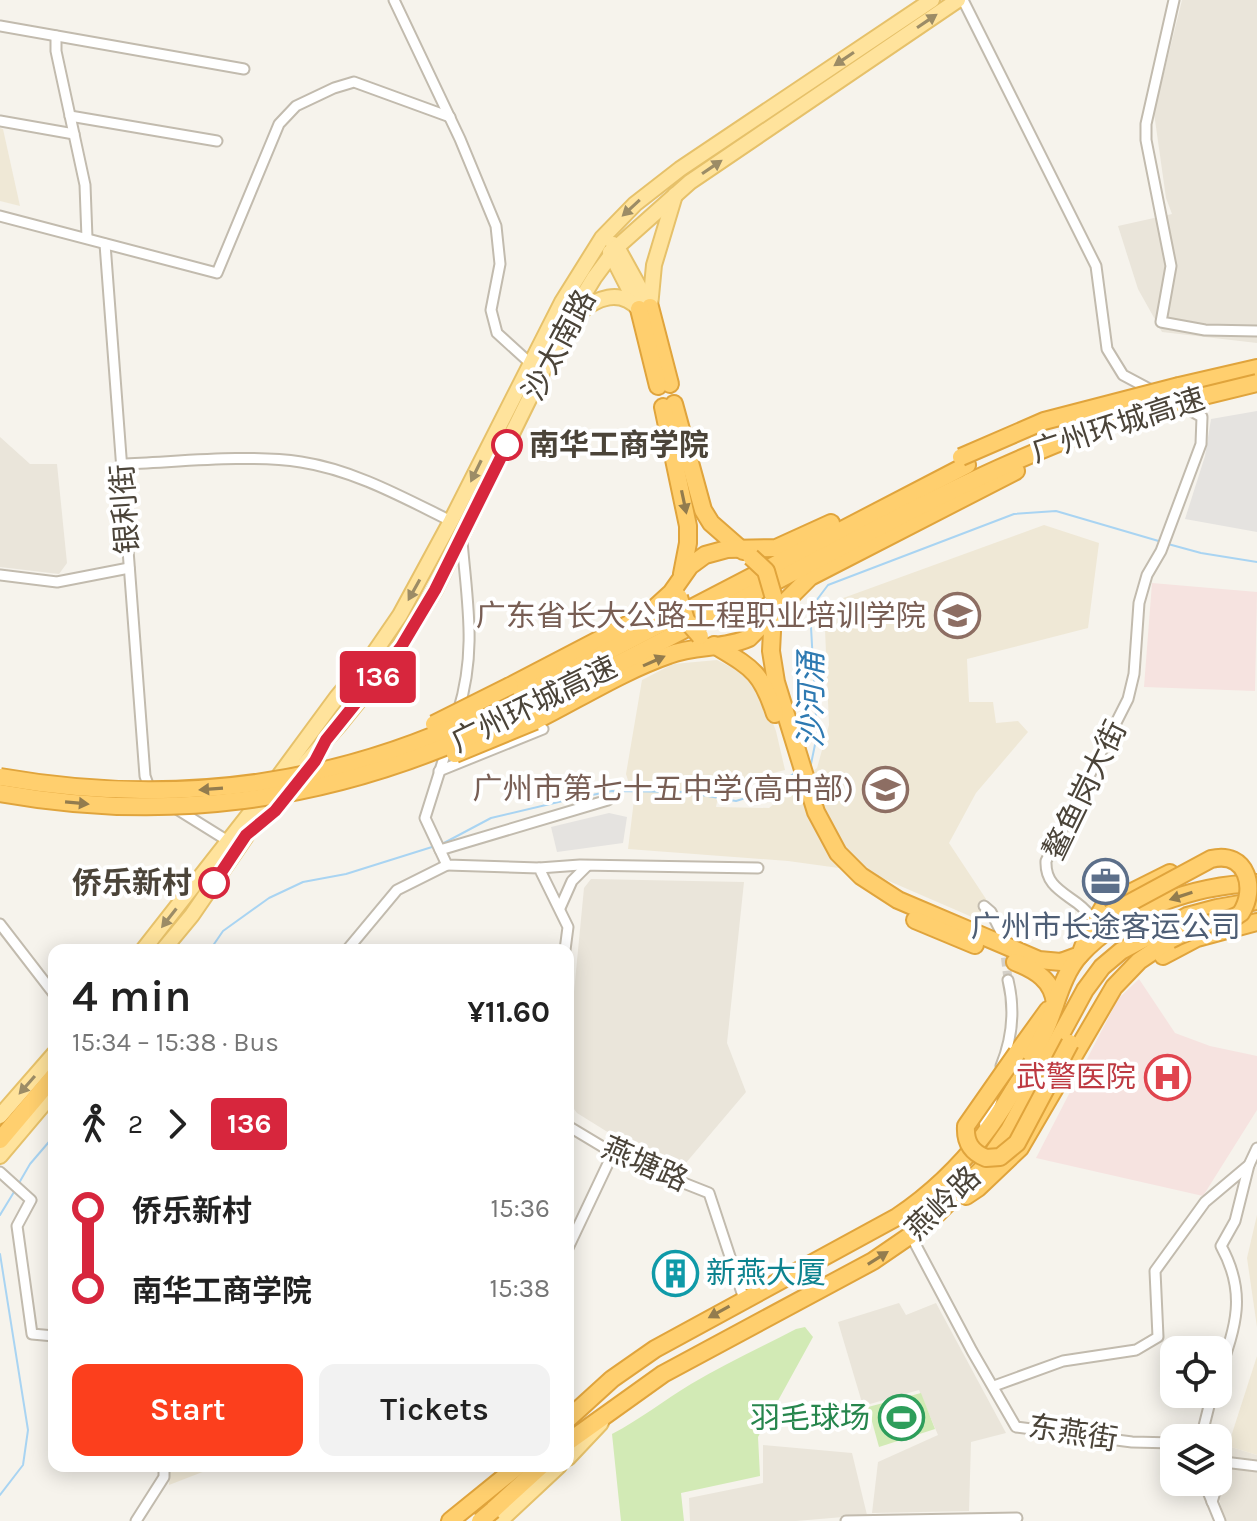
<!DOCTYPE html>
<meta charset="utf-8">
<style>
:root{--surface:#fff;--page:#f2f2f2;--text:#222;--muted:#767676;--accent:#fc3f1d}
body{margin:0;font-family:Karla,"Noto Sans SC",sans-serif;background:var(--page);color:var(--text);height:100vh;display:flex;flex-direction:column;font-size:30px;white-space:nowrap}
*{box-sizing:border-box;margin:0}
p{font-size:26px;color:var(--muted)}
.icon{flex:none;width:44px;height:44px;fill:none;stroke:currentColor;stroke-width:2;stroke-linecap:round;stroke-linejoin:round}
.map{position:relative;flex:1;overflow:hidden}
.drawer{position:absolute;left:48px;top:944px;width:526px;height:528px;display:flex;flex-direction:column;background:var(--surface);border-radius:16px;box-shadow:0 4px 20px #0003}
.drawer>*{flex:none}
.badge{padding:0 16px;border-radius:6px;font-size:28px;line-height:52px}
.tools{position:absolute;left:1160px;top:1336px;display:grid;gap:16px}
.tools a{display:grid;place-items:center;width:72px;height:72px;border-radius:16px;background:var(--surface);box-shadow:0 4px 20px #0003;font-size:40px}
.map>.badge{position:absolute;translate:-50% -50%;box-shadow:0 0 0 4px #fff}
.legs{display:flex;align-items:center;gap:12px;height:88px;padding:0 24px;font-size:26px}
.legs p{margin-inline-start:auto}
.overview{display:flex;align-items:center;justify-content:space-between;height:136px;padding:0 24px}
h1{font-size:44px;font-weight:600;line-height:60px}
.cta{display:flex;gap:16px;margin-top:auto;padding:16px 24px}
.cta a{flex:1;height:92px;border-radius:16px;background:var(--accent);color:#fff;font-size:32px;font-weight:600;line-height:92px;text-align:center}
.cta a+a{background:var(--page);color:var(--text)}
ul{padding:0 24px;list-style:none}
li{display:flex;align-items:center;gap:28px;height:80px;font-size:30px}
li i{display:grid;place-items:center;width:12px;height:100%;margin:0 10px;background:currentColor}
li i::after{content:'';width:20px;height:20px;margin:-10px;border:6px solid;border-radius:50%;background:var(--surface)}
li p{margin-inline-start:auto}
li:first-child i{background:linear-gradient(#0000 50%,currentColor 0)}
li:last-child i{background:linear-gradient(currentColor 50%,#0000 0)}
.map>svg:first-child{display:block}
.residential{fill:#eae5da}
.education{fill:#efe8d6}
.medical{fill:#f6e3e0}
.green{fill:#d2eab5}
.parking{fill:#e5e3e0}
.lines{fill:none;stroke-linecap:round;stroke-linejoin:round}
.stream{stroke:#a9d4f2;stroke-width:2}
.street-tunnel{stroke:#d4d0c8;stroke-width:9;stroke-dasharray:9 4.5;stroke-linecap:butt}
.street-casing{stroke:#c2bbae;stroke-width:13}
.primary-casing{stroke:#e6c16a;stroke-width:18}
.highway-casing{stroke:#e0a43c;stroke-width:20}
.street{stroke:#fff;stroke-width:9}
.primary{stroke:#ffe39c;stroke-width:14}
.highway{stroke:#ffcf6e;stroke-width:16}
.highway-bridge-casing{stroke:#e0a43c;stroke-width:20;stroke-linecap:butt}
.highway-bridge{stroke:#ffcf6e;stroke-width:16}
.oneway{fill:#9c8c66}
.oneway2{fill:#937c4e}
.line-1-casing{stroke:#fff;stroke-width:18}
.line-1{stroke:#d7263d;stroke-width:12}
.stop-1-dot{fill:#fff;stroke:#d7263d;stroke-width:4}
.labels{text-anchor:middle;stroke-width:8;stroke-linejoin:round;paint-order:stroke}
.street-label{font-size:30px;fill:#4b4439;stroke:#fff}
.stop-label{font-size:30px;font-weight:bold;fill:#4b4439;stroke:#fff;text-anchor:start}
.education-label{font-size:30px;fill:#785e54;stroke:#fff;text-anchor:end}
.service-label{font-size:30px;fill:#4e5e75;stroke:#fff}
.health-label{font-size:30px;fill:#be3a42;stroke:#fff;text-anchor:end}
.culture-label{font-size:30px;fill:#0d838f;stroke:#fff;text-anchor:start}
.leisure-label{font-size:30px;fill:#27864d;stroke:#fff;text-anchor:end}
.water-label{font-size:32px;font-style:italic;fill:#2e7ab2;stroke:#fff}
</style>
<div class="map">
<svg width="1257" height="1521" viewBox="0 0 1257 1521">
<rect width="100%" height="100%" fill="#f6f3ec"/>
<g class="residential">
<polygon points="1182,0 1257,0 1257,343 1162,332 1138,289 1118,226 1172,214 1166,198 1154,113"/>
<polygon points="0,437 30,464 57,464 67,563 59,574 0,567"/>
<polygon points="591,879 744,882 727,1043 746,1092 679,1171 635,1149 577,1113 568,1101 568,1054 584,888"/>
<polygon points="899,1303 906,1315 936,1303 1006,1433 971,1442 969,1511 872,1513 878,1462 938,1435 919,1390 863,1406 838,1322"/>
<polygon points="763,1445 852,1453 867,1515 796,1521 690,1521 689,1498 763,1483"/>
<polygon points="1228,1446 1257,1455 1257,1521 1225,1521 1218,1495"/>
</g>
<g class="education">
<polygon points="0,128 3,129 20,206 0,201"/>
<polygon points="1044,525 1099,543 1088,628 967,659 969,702 993,702 996,723 1018,721 1028,732 976,793 949,843 986,899 979,920 868,872 788,861 628,849 634,800 626,774 642,680 673,664 717,660 756,680 776,731 785,770 720,786 716,807 769,808 817,768 829,725 824,605"/>
<polygon points="1257,1215 1257,1327 1247,1258"/>
<polygon points="1257,1356 1257,1455 1228,1446"/>
<polygon points="169,1466 218,1466 169,1485"/>
</g>
<g class="medical">
<polygon points="1152,583 1257,592 1255,691 1144,687"/>
<polygon points="1139,979 1175,1033 1210,1046 1257,1056 1257,1110 1203,1196 1036,1158 1118,999"/>
</g>
<g class="green">
<path d="M805 1327 813 1337 758 1437 760 1476 681 1493 684 1521H621L612 1434C641 1419 664 1400 691 1384 725 1364 761 1347 796 1329Z"/>
<polygon points="921,1393 935,1429 879,1447 868,1407"/>
</g>
<g class="parking">
<polygon points="1257,411 1257,532 1185,519 1205,456 1211,419"/>
<polygon points="609,813 627,817 623,843 557,852 551,827"/>
</g>
<g class="lines">
<g class="stream">
<polyline points="1168,544 1201,553 1257,562"/>
<polyline points="811,764 817,735 810,609 828,585 1014,514 1056,511 1162,542"/>
<polyline points="442,844 491,818 567,800 612,791 685,792 736,801 765,792 795,773"/>
<polyline points="210,950 223,931 269,898 303,882 346,874 432,847"/>
<polyline points="19,1183 30,1164 54,1136"/>
<polyline points="0,1215 14,1192"/>
<polyline points="0,1254 28,1430 23,1465 0,1495"/>
</g>
<polyline class="street-tunnel" points="1004,944 1008,980"/>
<defs>
<g id="street">
<polyline points="394,0 460,139 496,226 500,264 491,310 497,333 530,363"/>
<polyline points="963,0 1096,266 1107,349 1123,375 1155,392"/>
<polyline points="1174,0 1146,124 1146,140 1171,266 1161,322 1205,330 1257,331"/>
<polyline points="0,26 244,69"/>
<polyline points="56,36 56,51 85,185 87,238"/>
<polyline points="70,116 217,141"/>
<polyline points="0,121 74,134"/>
<polyline points="0,216 217,273 279,124 296,106 334,88 354,82 450,117"/>
<polyline points="105,244 145,776 150,790"/>
<path d="M122 464C178 462 247 454 301 462 354 470 404 498 451 521"/>
<polyline points="0,575 57,582 129,568"/>
<path d="M458 712C477 651 467 602 462 541"/>
<polyline points="448,745 425,818 447,865 539,868 568,927 565,950"/>
<polyline points="439,771 543,729"/>
<polyline points="175,808 228,841"/>
<polyline points="440,850 608,800"/>
<polyline points="539,868 580,865 758,868"/>
<polyline points="984,906 991,912 1003,936"/>
<polyline points="560,908 572,881 587,866"/>
<path d="M1096 923C1091 916 1085 909 1077 903 1061 891 1045 884 1046 861L1128 699 1134 674 1139 603 1147 575 1161 551 1201 444 1202 417 1179 404"/>
<polyline points="0,924 54,994"/>
<polyline points="347,950 397,890 447,865"/>
<path d="M1001 1066C1012 1039 1015 1009 1008 980"/>
<polyline points="568,1126 623,1159 709,1193 744,1299"/>
<polyline points="986,1131 984,1120 992,1100"/>
<polyline points="0,1172 31,1200 17,1226 32,1334 54,1336"/>
<polyline points="911,1236 972,1351 1016,1427 1132,1442 1174,1443"/>
<polyline points="568,1248 613,1153"/>
<path d="M1218 1377C1235 1328 1248 1295 1221 1246L1235 1221 1249 1165"/>
<polyline points="994,1386 1063,1361 1136,1350 1158,1337 1155,1271 1205,1202 1249,1165 1257,1148"/>
<polyline points="1201,1438 1212,1394"/>
<polyline points="1204,1482 1220,1521"/>
<polyline points="1212,1502 1224,1462 1257,1466"/>
<polyline points="136,1521 164,1477 164,1466"/>
<polyline points="846,1521 1017,1518"/>
</g>
<g id="primary">
<polyline points="613,244 617,247 649,305"/>
<polyline points="610,252 637,305"/>
<polyline points="650,307 654,265 675,195"/>
<path d="M578 314C596 298 620 288 639 309"/>
<polyline points="273,784 337,697 374,653 400,615 451,521 562,302 602,238 635,204 680,169 932,0"/>
<polyline points="143,950 258,803"/>
<polyline points="163,950 192,915 264,810 339,725 391,661 435,590 566,324 594,278 617,247 690,182 958,0"/>
<polyline points="0,1116 54,1054"/>
<polyline points="0,1156 54,1092"/>
<polyline points="568,1458 601,1423"/>
<polyline points="500,1521 559,1466"/>
</g>
<g id="highway">
<polyline points="650,307 670,384"/>
<polyline points="639,309 658,386"/>
<polyline points="1179,386 1257,368"/>
<polyline points="674,404 703,510 711,523 743,551"/>
<polyline points="663,407 688,526 688,543 682,574"/>
<polyline points="773,612 771,651 776,682 816,812 838,853 861,876 898,900 1039,960 1061,962 1080,955 1089,931 1109,914"/>
<path d="M714 645C752 668 761 671 775 714"/>
<polyline points="510,686 648,614 671,593 690,566 705,555 727,549 776,548 831,523"/>
<polyline points="474,718 549,682 967,465"/>
<path d="M535 721C579 699 623 671 669 655 695 645 724 649 749 638L810 577 1016 471"/>
<path d="M478 733C597 677 713 614 830 553 941 494 1053 437 1175 403"/>
<polyline points="1097,918 1104,906 1170,873"/>
<polyline points="915,920 975,945"/>
<polyline points="1163,956 1197,938 1257,922"/>
<path d="M1015 962C1035 970 1053 980 1055 1004"/>
<polyline points="1017,1053 1048,1010"/>
<polyline points="0,1140 54,1076"/>
<polyline points="966,1196 978,1188 1020,1148 1114,987 1139,961 1170,940"/>
<path d="M568 1419 612 1379 655 1349 897 1217C968 1169 1007 1109 1044 1033 1056 1008 1061 976 1080 955 1122 909 1196 885 1257 883"/>
<polyline points="568,1442 663,1374 873,1261 927,1224 981,1170 1009,1130 1085,990 1102,967 1121,951 1187,916 1217,908 1257,901"/>
<polyline points="493,1510 541,1466"/>
<polyline points="450,1521 518,1466"/>
</g>
</defs>
<use href="#street" class="street-casing"/>
<use href="#primary" class="primary-casing"/>
<use href="#highway" class="highway-casing"/>
<use href="#street" class="street"/>
<use href="#primary" class="primary"/>
<use href="#highway" class="highway"/>
<defs>
<g id="highway-bridge">
<polyline points="1175,403 1257,383"/>
<polyline points="961,457 1044,421 1179,386"/>
<polyline points="751,557 766,571 773,595"/>
<polyline points="679,597 686,620 700,636"/>
<polyline points="434,724 510,686"/>
<polyline points="455,754 535,721"/>
<path d="M0 777C165 806 322 789 474 718"/>
<path d="M0 793C167 823 323 802 478 733"/>
<path d="M1109 914 1211 859C1247 850 1257 889 1241 913 1233 920 1221 920 1211 923 1197 928 1183 933 1170 940"/>
<path d="M1017 1053 966 1126C965 1142 971 1152 986 1158L1000 1157 1017 1143 1070 1043"/>
<polyline points="480,1521 493,1510"/>
</g>
</defs>
<use href="#highway-bridge" class="highway-bridge-casing"/>
<use href="#highway-bridge" class="highway-bridge"/>
</g>
<defs><path id="oneway-solid" d="M-6-.8H1V-3.2L6.5 0L1 3.2V.8H-6Z" transform="scale(2)"/></defs>
<g class="oneway">
<use href="#oneway-solid" transform="translate(927 21) rotate(-34)"/>
<use href="#oneway-solid" transform="translate(844 59) rotate(146)"/>
<use href="#oneway-solid" transform="translate(712 167) rotate(-34)"/>
<use href="#oneway-solid" transform="translate(631 208) rotate(137)"/>
<use href="#oneway-solid" transform="translate(476 471) rotate(116)"/>
<use href="#oneway-solid" transform="translate(414 590) rotate(119)"/>
<use href="#oneway-solid" transform="translate(169 918) rotate(128)"/>
<use href="#oneway-solid" transform="translate(27 1085) rotate(131)"/>
</g>
<g class="oneway2">
<use href="#oneway-solid" transform="translate(684 502) rotate(78)"/>
<use href="#oneway-solid" transform="translate(654 661) rotate(-24)"/>
<use href="#oneway-solid" transform="translate(211 789) rotate(176)"/>
<use href="#oneway-solid" transform="translate(77 803) rotate(5)"/>
<use href="#oneway-solid" transform="translate(1181 896) rotate(162)"/>
<use href="#oneway-solid" transform="translate(878 1258) rotate(-32)"/>
<use href="#oneway-solid" transform="translate(719 1312) rotate(151)"/>
</g>
<g class="lines">
<defs>
<polyline id="line-1" points="214,883 246,835 275,811 315,761 326,740 401,647 435,590 507,445"/>
</defs>
<use href="#line-1" class="line-1-casing"/>
<use href="#line-1" class="line-1"/>
</g>
<defs>
<symbol id="university-ring" viewBox="-11 -11 22 22"><circle r="9.5" fill="#fff" stroke="#8d6e63" stroke-width="1.5"/><path d="M0-5L7-2L0 1L-7-2ZM-4 1L0 2.5L4 1V4Q0 6-4 4Z" fill="#8d6e63"/></symbol>
<symbol id="office-ring" viewBox="-11 -11 22 22"><circle r="9.5" fill="#fff" stroke="#5c6f8a" stroke-width="1.5"/><path d="M-6-3h4V-5.5h4V-3h4V5H-6ZM-1-4.5V-3h2v-1.5ZM-6 0V1H6V0Z" fill="#5c6f8a"/></symbol>
<symbol id="hospital-ring" viewBox="-11 -11 22 22"><circle r="9.5" fill="#fff" stroke="#e0444e" stroke-width="1.5"/><path d="M-5-5h3v3.5h4V-5h3V5h-3V1.5h-4V5h-3Z" fill="#e0444e"/></symbol>
<symbol id="building-ring" viewBox="-11 -11 22 22"><circle r="9.5" fill="#fff" stroke="#0f9aa8" stroke-width="1.5"/><path d="M-4-6H4V6H1V3H-1V6H-4ZM-2.5-4.3h1.7v1.8h-1.7ZM.8-4.3h1.7v1.8H.8ZM-2.5-1h1.7V.8h-1.7ZM.8-1h1.7V.8H.8Z" fill="#0f9aa8"/></symbol>
<symbol id="stadium-ring" viewBox="-11 -11 22 22"><circle r="9.5" fill="#fff" stroke="#2e9e5b" stroke-width="1.5"/><path d="M0-5a6.5 5 0 1 0 0 10a6.5 5 0 1 0 0-10ZM-3.5-1.8h7v3.6h-7Z" fill="#2e9e5b"/></symbol>
</defs>
<g fill-rule="evenodd">
<use href="#university-ring" x="932" y="590" width="51" height="51"/>
<use href="#university-ring" x="860" y="764" width="51" height="51"/>
<use href="#office-ring" x="1080" y="856" width="51" height="51"/>
<use href="#hospital-ring" x="1142" y="1052" width="51" height="51"/>
<use href="#building-ring" x="650" y="1248" width="51" height="51"/>
<use href="#stadium-ring" x="876" y="1392" width="51" height="51"/>
</g>
<g class="stop-1-dot">
<circle cx="507" cy="445" r="14"/>
<circle cx="214" cy="883" r="14"/>
</g>
<g class="labels">
<g class="street-label">
<text transform="translate(559 345) rotate(-62)" y="10">沙太南路</text>
<text transform="translate(1118 425) rotate(-18)" y="10">广州环城高速</text>
<text transform="translate(125 509) rotate(-94)" y="10">银利街</text>
<text transform="translate(534 704) rotate(-26)" y="10">广州环城高速</text>
<text transform="translate(1085 790) rotate(-64)" y="10">鳌鱼岗大街</text>
<text transform="translate(645 1164) rotate(24)" y="10">燕塘路</text>
<text transform="translate(943 1203) rotate(-44)" y="10">燕岭路</text>
<text transform="translate(1073 1433) rotate(9)" y="10">东燕街</text>
</g>
<g class="stop-label">
<text x="529" y="455">南华工商学院</text>
<text x="192" y="893" text-anchor="end">侨乐新村</text>
</g>
<g class="education-label">
<text x="926" y="626">广东省长大公路工程职业培训学院</text>
<text x="854" y="799">广州市第七十五中学(高中部)</text>
</g>
<g class="service-label">
<text x="1106" y="937">广州市长途客运公司</text>
</g>
<g class="health-label">
<text x="1136" y="1087">武警医院</text>
</g>
<g class="culture-label">
<text x="706" y="1283">新燕大厦</text>
</g>
<g class="leisure-label">
<text x="870" y="1428">羽毛球场</text>
</g>
<g class="water-label">
<text transform="translate(811 700) rotate(-90)" y="11">沙河涌</text>
</g>
</g>
</svg>
<div class="tools">
<a><svg class="icon" aria-label="locate" viewBox="0 0 24 24"><circle cx="12" cy="12" r="6"/><path d="M12 2v4M12 18v4M2 12h4M18 12h4"/></svg></a>
<a><svg class="icon" aria-label="layers" viewBox="0 0 24 24"><path d="M12 4l9 5-9 5-9-5zM3 14l9 5 9-5"/></svg></a>
</div>
<b class="badge" style="left:378px;top:677px;background:#d7263d;color:#fff">136</b>
<section class="drawer">
<div class="overview"><div><h1>4 min</h1><p>15:34 – 15:38 · Bus</p></div><b>¥11.60</b></div>
<div class="legs"><svg class="icon" aria-label="walk" viewBox="0 0 24 24"><circle cx="13" cy="4" r="2"/><path d="M13 8l-2 6 4 7M11 14l-3 7M7 12l3-4h3l4 4"/></svg>2<svg class="icon" aria-label="forward" viewBox="0 0 24 24"><path d="M9 5l7 7-7 7"/></svg><b class="badge" style="background:#d7263d;color:#fff">136</b></div>
<ul>
<li><i style="color:#d7263d"></i><b>侨乐新村</b><p>15:36</p></li>
<li><i style="color:#d7263d"></i><b>南华工商学院</b><p>15:38</p></li>
</ul>
<div class="cta"><a>Start</a><a>Tickets</a></div>
</section>
</div>
